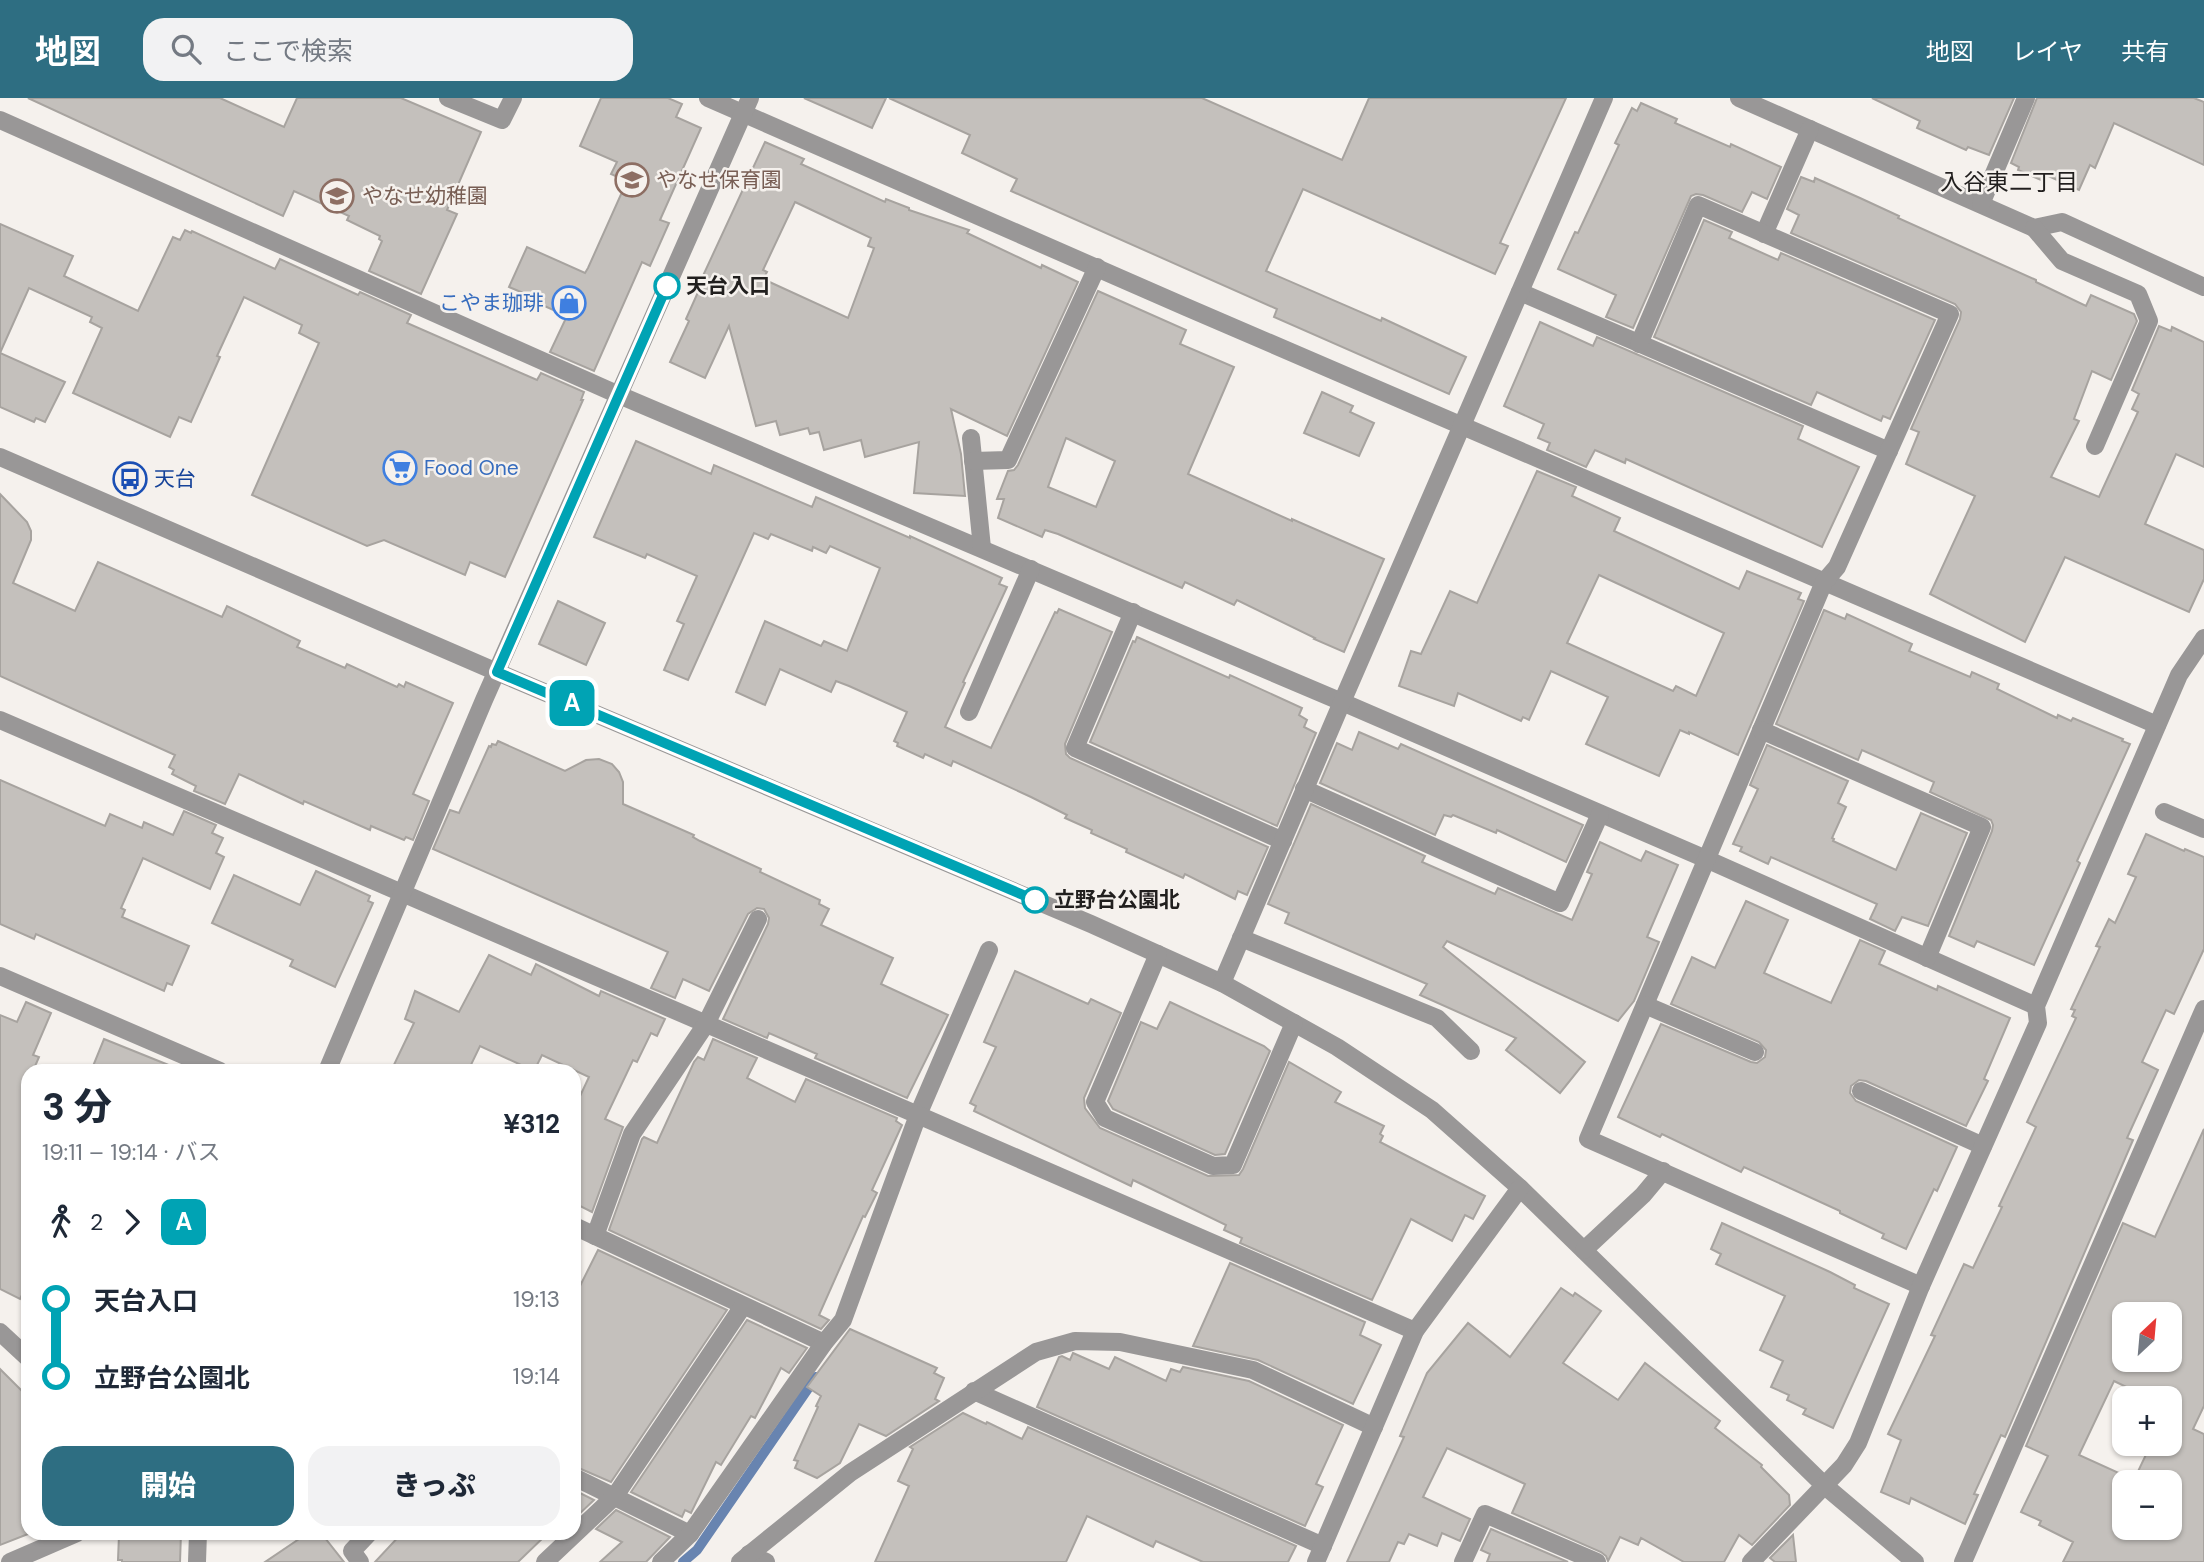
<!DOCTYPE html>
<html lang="ja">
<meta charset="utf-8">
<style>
:root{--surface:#fff;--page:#f2f2f3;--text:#1f2937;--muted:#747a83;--accent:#2e6e82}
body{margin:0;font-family:"DM Sans","Noto Sans JP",sans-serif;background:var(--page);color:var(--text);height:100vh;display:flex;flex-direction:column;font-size:26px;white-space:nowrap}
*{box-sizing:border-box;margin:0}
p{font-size:23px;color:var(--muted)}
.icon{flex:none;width:38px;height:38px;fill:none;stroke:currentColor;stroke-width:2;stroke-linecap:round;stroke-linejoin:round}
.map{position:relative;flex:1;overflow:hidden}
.sheet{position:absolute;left:21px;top:966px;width:560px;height:476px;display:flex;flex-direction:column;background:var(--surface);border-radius:21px;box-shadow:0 2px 5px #0004}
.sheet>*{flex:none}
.badge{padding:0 14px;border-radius:10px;font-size:24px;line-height:46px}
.needle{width:46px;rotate:26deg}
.controls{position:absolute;left:2112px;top:1204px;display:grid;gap:14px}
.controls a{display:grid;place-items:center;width:70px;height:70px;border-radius:14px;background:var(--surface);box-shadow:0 2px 5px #0004;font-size:35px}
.map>.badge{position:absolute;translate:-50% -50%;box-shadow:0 0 0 4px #fff}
.legs{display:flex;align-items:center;gap:10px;height:77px;padding:0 21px;font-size:23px}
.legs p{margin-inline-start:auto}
.headline{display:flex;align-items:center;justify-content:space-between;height:119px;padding:0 21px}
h1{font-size:38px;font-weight:800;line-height:52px}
.cta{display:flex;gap:14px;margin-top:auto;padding:14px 21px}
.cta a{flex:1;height:80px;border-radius:21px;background:var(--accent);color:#fff;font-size:28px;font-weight:800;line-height:80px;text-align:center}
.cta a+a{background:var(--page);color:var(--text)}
ul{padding:0 21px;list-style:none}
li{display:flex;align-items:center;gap:24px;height:77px;font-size:26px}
li i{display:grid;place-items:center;width:10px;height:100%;margin:0 9px;background:currentColor}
li i::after{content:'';width:18px;height:18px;margin:-9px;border:5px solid;border-radius:50%;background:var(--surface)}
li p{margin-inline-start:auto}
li:first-child i{background:linear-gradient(#0000 50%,currentColor 0)}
li:last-child i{background:linear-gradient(currentColor 50%,#0000 0)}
header{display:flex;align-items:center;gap:42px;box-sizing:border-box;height:98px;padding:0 35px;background:var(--accent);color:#fff}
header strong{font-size:33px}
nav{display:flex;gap:38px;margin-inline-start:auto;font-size:24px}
.search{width:490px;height:63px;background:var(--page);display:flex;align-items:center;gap:18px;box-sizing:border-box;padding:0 24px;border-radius:21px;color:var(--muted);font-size:26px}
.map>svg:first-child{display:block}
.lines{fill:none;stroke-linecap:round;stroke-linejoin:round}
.stream{stroke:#6884b0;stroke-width:10}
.building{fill:#c4c0bc;stroke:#a7a39f;stroke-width:2;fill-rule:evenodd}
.minor{stroke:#999797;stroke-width:18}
.line-1-casing{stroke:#fff;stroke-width:16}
.line-1{stroke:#00a3b4;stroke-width:10}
.stop-1-dot{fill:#fff;stroke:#00a3b4;stroke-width:3.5}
.labels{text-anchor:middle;stroke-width:5;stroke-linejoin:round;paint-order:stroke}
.education-label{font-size:21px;fill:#785e54;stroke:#f5f1ed;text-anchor:start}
.stop-label{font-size:21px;font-weight:bold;fill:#211f1e;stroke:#f5f1ed;text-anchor:start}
.shop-label{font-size:21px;fill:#366cbe;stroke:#f5f1ed;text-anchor:end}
.transit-label{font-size:21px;fill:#164399;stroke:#f5f1ed;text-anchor:start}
.neighbourhood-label{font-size:23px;fill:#211f1e;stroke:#f5f1ed}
</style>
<header>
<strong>地図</strong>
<div class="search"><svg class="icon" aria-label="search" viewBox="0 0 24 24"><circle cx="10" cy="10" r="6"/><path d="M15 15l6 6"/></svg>ここで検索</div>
<nav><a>地図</a><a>レイヤ</a><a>共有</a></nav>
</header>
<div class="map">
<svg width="2204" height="1464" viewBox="0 0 2204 1464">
<rect width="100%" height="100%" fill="#f5f1ed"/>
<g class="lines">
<polyline class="stream" points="683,1464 697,1452 816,1279"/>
</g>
<g class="building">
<polygon points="28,0 220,0 284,29 297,0 401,0 481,34 447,112 457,116 421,196 369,173 382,143 379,141 380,138 347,122 349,118 294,93 283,118"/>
<polygon points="601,0 668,0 682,6 676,19 701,30 660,122 669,125 650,168 642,164 594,273 550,254 567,218 531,202 533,199 509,189 527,149 585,175 588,170 627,83 611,76 617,64 580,48"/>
<polygon points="804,0 886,0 872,30"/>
<polygon points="889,0 1202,0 1342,62 1369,0 1566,0 1500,145 1508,148 1495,176 1303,91 1266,173 1381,223 1382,220 1466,259 1449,296 1274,219 1277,211 1011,93 1017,81 962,55 970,37"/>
<polygon points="1872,0 2014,0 1989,57 1968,49 1966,52 1917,30 1920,23"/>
<polygon points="2037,0 2194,0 2204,4 2204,67 2114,25 2095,70 2090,67 2079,92 2044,76 2041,82 2018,72 2019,69 2011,65"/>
<polygon points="1641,5 1677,21 1675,25 1730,49 1731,46 1781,69 1767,101 1752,94 1742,114 1703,97 1696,96 1691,98 1633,230 1606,219 1616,197 1558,171 1575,134 1578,135 1619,47 1615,45 1632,10 1637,13"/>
<path d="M765 44 804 61 801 66 885 104 886 101 909 110V112L969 132 967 135 1041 170 1042 167 1078 184 1007 338 951 311 961 356 965 398 914 395 919 344 865 359 861 342 824 352 819 334 810 336 808 330 780 337 776 323 756 328 729 228 705 280 670 264 689 223 686 221 703 183 701 182ZM795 104 871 140 868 148 874 150 848 220 763 181 767 174 763 172Z"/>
<polygon points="1801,79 1814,84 1815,80 1860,100 1899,118 1898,120 2036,182 2036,184 2086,208 2091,197 2134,216 2137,223 2111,282 2092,273 2074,321 2079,323 2051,379 2099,399 2138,314 2132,311 2139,296 2132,292 2159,228 2171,233 2172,229 2204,244 2204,369 2176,356 2145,426 2204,452 2204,481 2189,514 2065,459 2025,544 1930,496 1975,398 1906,366 1919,334 1911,331 1960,221 1961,214 1955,206 1791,135 1799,117 1787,111"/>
<polygon points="1704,122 1732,134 1729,140 1778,162 1781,155 1935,222 1890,321 1883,318 1881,323 1817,294 1811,307 1654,239"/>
<polygon points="0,126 73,158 64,178 138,213 173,139 180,142 185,132 191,135 192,133 275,171 280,161 358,197 360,194 411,217 407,225 537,282 541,275 584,294 581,302 583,302 505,479 470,464 465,477 384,442 367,448 252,397 319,245 299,235 302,227 244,199 217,258 220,259 191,324 179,319 170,339 73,295 102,230 90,224 92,219 29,190 0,255 65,284 45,324 36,320 34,324 0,309"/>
<path d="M1098 193 1186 232 1180 246 1234 269 1188 376 1292 423V421L1384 461 1344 554 1314 541 1315 540 1237 502 1234 507 1185 484 1182 490 1058 436 1045 432 1042 439 998 420 1004 401H997L1008 373 1014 372 1018 367ZM1066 340 1115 363 1096 409 1048 389Z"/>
<polygon points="1540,224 1593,248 1597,239 1803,328 1798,341 1859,369 1822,449 1626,361 1625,365 1595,352 1586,369 1547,352 1550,345 1538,340 1544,326 1504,308"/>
<polygon points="1322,294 1353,308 1350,314 1374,325 1359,358 1304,335"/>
<polygon points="636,343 711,376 714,367 812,409 816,399 910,440 910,438 1002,480 999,486 1007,489 963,584 965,585 945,629 991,650 1055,514 1057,515 1059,511 1112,534 1065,646 1066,656 1070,660 1268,749 1247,797 1238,793 1235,801 1185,776 1183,780 1126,754 1127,751 1091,735 1092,732 1065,720 1067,717 1031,699 953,663 951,668 925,656 923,660 897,648 898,645 894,643 907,614 849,588 836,583 831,594 780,571 765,607 736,594 765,523 821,548 824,543 847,553 880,470 830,448 826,455 813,449 812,453 771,436 768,441 754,435 688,582 664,572 684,526 677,523 697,478 647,456 645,460 594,439"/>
<path d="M1537 373 1576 389 1572 398 1620 420 1614 433 1651 450 1739 491 1747 473 1801 495 1798 501 1804 503 1738 657 1689 634V636L1680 632 1659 678 1586 646 1608 599 1551 573 1529 622 1523 619 1521 623 1458 595 1454 608 1399 588 1411 553 1421 556 1450 493 1477 505ZM1599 477 1724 535 1696 598 1676 588 1673 593 1567 545Z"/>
<polygon points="0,396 27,424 31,433 31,442 13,485 75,513 98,464 222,519 227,508 300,543 297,549 345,570 347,566 397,589 399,586 404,589 406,584 453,605 413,696 429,703 413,742 406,739 404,742 371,728 370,732 304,703 303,706 239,676 225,706 194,693 196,688 172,676 174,672 169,669 175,657 0,578"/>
<polygon points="558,503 605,525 586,567 539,546"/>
<polygon points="1824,512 1845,521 1847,516 1912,546 1909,553 1970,579 1972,574 1999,586 1997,591 2057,620 2058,617 2071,623 2073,620 2123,641 2122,643 2130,646 2077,763 2080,765 2034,867 1977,843 1974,849 1949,838 1992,733 1993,727 1991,722 1930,694 1934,684 1862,652 1858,662 1776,626"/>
<polygon points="1137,539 1229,580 1230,577 1302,610 1299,617 1307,622 1304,629 1316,635 1277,728 1090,644 1133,543 1135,544"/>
<polygon points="1359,634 1398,651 1401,646 1583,727 1566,764 1497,732 1496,735 1453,717 1451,719 1444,717 1435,737 1320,685 1337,645 1352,652"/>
<polygon points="498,643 565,673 586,662 599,661 612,666 619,674 623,684 623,706 694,737 693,739 700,743 761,771 760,774 820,802 819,806 829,811 821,827 893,860 881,886 948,917 907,1000 815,960 817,956 769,935 767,940 723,921 768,826 769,820 764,811 757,810 748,816 709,893 683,881 675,900 651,890 668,854 433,751 450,712 459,715 489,648 491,649 492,646 496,647"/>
<polygon points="1767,647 1848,683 1838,705 1846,709 1832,740 1834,741 1833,743 1896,772 1921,715 1967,735 1928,828 1902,819 1895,833 1870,821 1877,806 1771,759 1768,766 1740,753 1742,749 1733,746 1758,691 1750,687"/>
<polygon points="0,682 105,728 110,716 142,730 144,724 173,737 184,713 216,727 212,735 223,740 216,755 224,759 210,791 143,760 121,810 125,812 122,819 189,848 172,887 167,885 164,893 36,836 34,841 0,826"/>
<polygon points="1311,706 1425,758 1422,764 1495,796 1498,790 1572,822 1592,776 1587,774 1600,744 1641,763 1646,753 1678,767 1647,839 1659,844 1634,903 1618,923 1447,843 1443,849 1585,964 1560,995 1506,952 1516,940 1420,897 1427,886 1285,825 1289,815 1268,806"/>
<polygon points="2146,736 2184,753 2185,751 2204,759 2204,851 2174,916 2166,912 2142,964 2158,972 2127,1040 2133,1042 2005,1339 2001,1337 1974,1396 1978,1397 1965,1426 1911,1400 1909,1406 1881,1394 1901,1342 1888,1336 1935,1238 1931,1237 1964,1166 1973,1170 2002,1109 1999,1108 2036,1029 2027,1024 2076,920 2072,918 2075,912 2071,911 2100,849 2096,848 2109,821 2115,825 2136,779 2128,776"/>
<polygon points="316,773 370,798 368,803 373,805 335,889 290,868 293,862 212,825 234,777 300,807"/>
<polygon points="1746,803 1788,822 1764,875 1831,905 1860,842 1885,853 1879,866 1937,892 1938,888 2010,920 1984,981 1988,983 1966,1028 1866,983 1859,982 1851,988 1850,995 1856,1003 1957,1049 1937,1093 1934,1091 1906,1151 1882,1140 1884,1136 1840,1115 1840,1113 1744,1069 1741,1074 1662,1036 1660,1039 1618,1019 1661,926 1751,964 1757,965 1765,959 1766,952 1759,944 1671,906 1692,859 1715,870"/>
<polygon points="489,857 531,877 536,866 599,898 601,893 665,921 657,938 651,935 637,964 633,962 605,1021 623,1029 592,1114 574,1105 574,1011 589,979 542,957 534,973 480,948 468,973 391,973 414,925 405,921 415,893 459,914"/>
<polygon points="1015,873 1088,906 1091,901 1121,915 1084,1000 1085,1010 1100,1030 1208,1078 1239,1077 1243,1071 1289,964 1341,994 1335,1004 1384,1028 1380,1036 1383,1038 1380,1044 1485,1098 1473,1121 1465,1117 1452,1143 1411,1121 1372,1202 1240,1145 1242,1140 1224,1132 1226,1127 1133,1082 1131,1088 974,1013 976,1008 970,1005 996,949 984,944"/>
<polygon points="26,904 51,915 33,957 39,959 33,973 28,973 28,1185 20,1201 0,1191 0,917 17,924"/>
<polygon points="1170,904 1264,948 1270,953 1225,1056 1215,1057 1113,1011 1108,1003 1141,924 1157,931"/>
<polygon points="104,941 181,972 181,973 91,973"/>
<polygon points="713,941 757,960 747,980 795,1004 806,981 897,1020 896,1023 902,1027 872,1092 877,1095 865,1119 863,1118 819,1217 829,1222 821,1231 609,1132 642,1041 644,1039 657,1045 694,964 698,959 704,962"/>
<path d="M2204 1031V1308L2193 1331 2204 1336V1464H2063L2073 1444 2039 1427 2041 1423 2021 1414 2048 1358 2026 1348 2123 1125 2155 1139ZM2124 1216H2170V1262H2124ZM2114 1283 2149 1300H2170V1346H2151L2134 1382 2079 1357ZM2124 1384H2170V1430H2124Z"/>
<polygon points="1722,1125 1830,1174 1855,1187 1854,1190 1889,1206 1833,1330 1803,1316 1806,1311 1787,1302 1789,1297 1771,1289 1783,1263 1760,1252 1785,1198 1716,1166 1721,1156 1711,1151"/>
<polygon points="598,1152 727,1212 611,1384 574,1368 574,1200"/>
<polygon points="1230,1165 1365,1224 1360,1237 1381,1247 1353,1306 1258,1262 1193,1248"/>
<polygon points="1561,1190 1573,1198 1575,1195 1601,1213 1563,1265 1618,1302 1645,1265 1720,1323 1715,1330 1762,1367 1761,1369 1789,1397 1790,1407 1752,1447 1739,1437 1724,1464 1684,1464 1641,1440 1638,1447 1620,1439 1608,1463 1606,1458 1601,1454 1512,1415 1525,1386 1447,1350 1423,1399 1470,1421 1460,1443 1442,1435 1437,1448 1409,1436 1404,1446 1398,1444 1389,1464 1347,1464 1404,1339 1400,1338 1427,1275 1468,1225 1510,1259"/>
<polygon points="747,1222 807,1250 789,1275 781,1270 755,1320 751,1318 721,1367 716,1364 691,1415 685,1412 682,1419 631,1394"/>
<polygon points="850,1231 937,1270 934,1275 944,1280 935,1301 939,1303 886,1338 859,1326 840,1365 817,1380 795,1370 798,1363 794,1362 818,1309 816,1308 821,1298 807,1289"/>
<polygon points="1073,1255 1109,1271 1115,1259 1166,1283 1171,1271 1180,1274 1183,1269 1249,1283 1343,1327 1316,1386 1323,1389 1305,1428 1037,1309 1059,1259 1062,1258 1070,1262"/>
<polygon points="0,1271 28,1299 28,1436 0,1447"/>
<polygon points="963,1315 986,1326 987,1324 1022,1341 1028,1329 1296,1448 1288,1464 1203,1464 1156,1443 1153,1449 1087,1418 1066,1464 875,1464 909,1388 898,1383 913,1351 910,1349"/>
<polygon points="574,1392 594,1402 574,1421"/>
<polygon points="616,1412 670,1439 646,1464 600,1464 622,1444 596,1431"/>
<polygon points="1491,1431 1568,1464 1487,1464 1490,1456 1481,1452"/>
<polygon points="137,1435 181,1435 180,1464 122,1464 122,1462 118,1462 119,1437 137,1438"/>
<polygon points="308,1435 321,1435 344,1464 265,1464"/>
<polygon points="402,1435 548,1435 518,1464 375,1464"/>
<polygon points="1793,1437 1796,1464 1775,1464 1770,1460"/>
</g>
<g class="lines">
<g class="minor">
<polyline points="448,0 502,22 513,0"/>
<polyline points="708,0 1186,209 2157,627"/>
<polyline points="1739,0 2034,130 2062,124 2204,189"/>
<polyline points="0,22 619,297 1342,604 1706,761 2036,908"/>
<polyline points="1981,106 2026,0"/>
<polyline points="2034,130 2062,163 2138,196 2149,223 2095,348"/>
<polyline points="1764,136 1810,31"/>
<polyline points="1520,194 1889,353"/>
<polyline points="1639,246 1698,107 1950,216 1837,469 1824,484 1588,1041 1921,1188"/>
<polyline points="971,340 982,450"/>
<polyline points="0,359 497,574 1091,826 1222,885 1337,949 1432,1012 1520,1090 1825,1388 1915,1464"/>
<polyline points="973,363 1008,362 1097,169"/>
<polyline points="1133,514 1075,650 1283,743"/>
<polyline points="969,614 1031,471"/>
<polyline points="0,622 918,1017 989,852"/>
<polyline points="1761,632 1982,729 1927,860"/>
<polyline points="1304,691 1560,805 1600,716"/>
<polyline points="2164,714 2204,731"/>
<polyline points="1241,840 1437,920 1471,953"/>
<polyline points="1158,856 1095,1004 1105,1020 1213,1068 1233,1067 1294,925"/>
<polyline points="0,878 220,973"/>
<polyline points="1222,885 1342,604 1604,0"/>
<polyline points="1645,907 1755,954"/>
<polyline points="327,973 484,602 750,0"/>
<polyline points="1861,993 1983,1048"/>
<polyline points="574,1128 824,1245"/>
<polyline points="595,1138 632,1036 706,926 758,821"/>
<polyline points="1584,1152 1643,1097 1663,1073"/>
<polyline points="0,1234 28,1260"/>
<polyline points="974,1293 1323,1448"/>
<polyline points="574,1379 690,1436"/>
<polyline points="749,1456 766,1464"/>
<polyline points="10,1464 77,1435"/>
<polyline points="197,1464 198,1435"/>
<polyline points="360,1464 352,1453 369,1435"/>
<polyline points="545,1464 615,1398 743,1208"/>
<polyline points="661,1464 690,1436 824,1245 843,1222 918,1017 1415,1233"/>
<polyline points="740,1464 850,1375 1036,1254 1075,1243 1120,1244 1253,1272 1374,1329"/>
<polyline points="1316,1464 1415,1233 1520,1090"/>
<polyline points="1463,1464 1485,1416 1597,1464"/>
<polyline points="1751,1464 1844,1367 1858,1345 1921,1188 2038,925 2036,908 2179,577 2204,540"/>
<polyline points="1963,1464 2204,911"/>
</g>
</g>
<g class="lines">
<defs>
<polyline id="line-1" points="667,188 497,574 1035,802"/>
</defs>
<use href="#line-1" class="line-1-casing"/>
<use href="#line-1" class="line-1"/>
</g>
<defs>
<symbol id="school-ring" viewBox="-11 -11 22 22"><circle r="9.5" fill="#f5f1ed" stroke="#8d6e63" stroke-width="1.5"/><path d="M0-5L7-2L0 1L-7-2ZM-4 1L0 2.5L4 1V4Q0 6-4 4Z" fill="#8d6e63"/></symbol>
<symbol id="shop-ring" viewBox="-11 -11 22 22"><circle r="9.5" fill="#f5f1ed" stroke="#3f7fe0" stroke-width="1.5"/><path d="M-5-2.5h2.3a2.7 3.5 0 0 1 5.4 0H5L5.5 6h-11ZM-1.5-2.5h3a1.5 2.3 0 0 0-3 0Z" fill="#3f7fe0"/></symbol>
<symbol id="supermarket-ring" viewBox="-11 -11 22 22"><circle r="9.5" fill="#f5f1ed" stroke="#3f7fe0" stroke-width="1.5"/><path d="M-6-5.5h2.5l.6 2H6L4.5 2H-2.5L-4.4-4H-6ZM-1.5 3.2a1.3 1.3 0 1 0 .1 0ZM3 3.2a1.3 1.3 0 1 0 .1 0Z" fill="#3f7fe0"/></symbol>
<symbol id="bus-ring" viewBox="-11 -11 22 22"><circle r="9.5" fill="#f5f1ed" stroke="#1a4fb4" stroke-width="1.5"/><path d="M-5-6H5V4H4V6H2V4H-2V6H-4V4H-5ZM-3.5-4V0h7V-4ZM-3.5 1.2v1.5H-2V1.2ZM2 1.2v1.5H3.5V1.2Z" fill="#1a4fb4"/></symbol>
</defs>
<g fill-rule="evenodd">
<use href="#school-ring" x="613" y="63" width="38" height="38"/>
<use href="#school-ring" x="318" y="79" width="38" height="38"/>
<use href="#shop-ring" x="550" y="186" width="38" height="38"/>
<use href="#supermarket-ring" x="381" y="351" width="38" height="38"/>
<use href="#bus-ring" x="111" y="362" width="38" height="38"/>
</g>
<g class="stop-1-dot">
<circle cx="667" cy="188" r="12"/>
<circle cx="1035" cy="802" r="12"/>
</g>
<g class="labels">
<g class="education-label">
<text x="656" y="89">やなせ保育園</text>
<text x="362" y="105">やなせ幼稚園</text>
</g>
<g class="stop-label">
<text x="686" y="195">天台入口</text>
<text x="1054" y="809">立野台公園北</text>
</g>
<g class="shop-label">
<text x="544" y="212">こやま珈琲</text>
<text x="424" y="377" text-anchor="start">Food One</text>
</g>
<g class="transit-label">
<text x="154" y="388">天台</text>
</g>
<g class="neighbourhood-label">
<text x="2009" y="92">入谷東二丁目</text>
</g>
</g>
</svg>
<div class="controls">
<a><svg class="needle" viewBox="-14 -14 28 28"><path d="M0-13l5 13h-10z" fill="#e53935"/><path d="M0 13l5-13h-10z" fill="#747a83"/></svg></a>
<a>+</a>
<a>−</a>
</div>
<b class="badge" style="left:572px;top:605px;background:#00a3b4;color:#fff">A</b>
<section class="sheet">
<div class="headline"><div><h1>3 分</h1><p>19:11 – 19:14 · バス</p></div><b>¥312</b></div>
<div class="legs"><svg class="icon" aria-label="walk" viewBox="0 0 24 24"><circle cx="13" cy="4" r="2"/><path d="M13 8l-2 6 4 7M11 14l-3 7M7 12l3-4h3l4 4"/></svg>2<svg class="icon" aria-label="forward" viewBox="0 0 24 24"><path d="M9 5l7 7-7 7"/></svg><b class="badge" style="background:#00a3b4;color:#fff">A</b></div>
<ul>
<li><i style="color:#00a3b4"></i><b>天台入口</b><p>19:13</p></li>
<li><i style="color:#00a3b4"></i><b>立野台公園北</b><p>19:14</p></li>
</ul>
<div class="cta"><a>開始</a><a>きっぷ</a></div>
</section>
</div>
